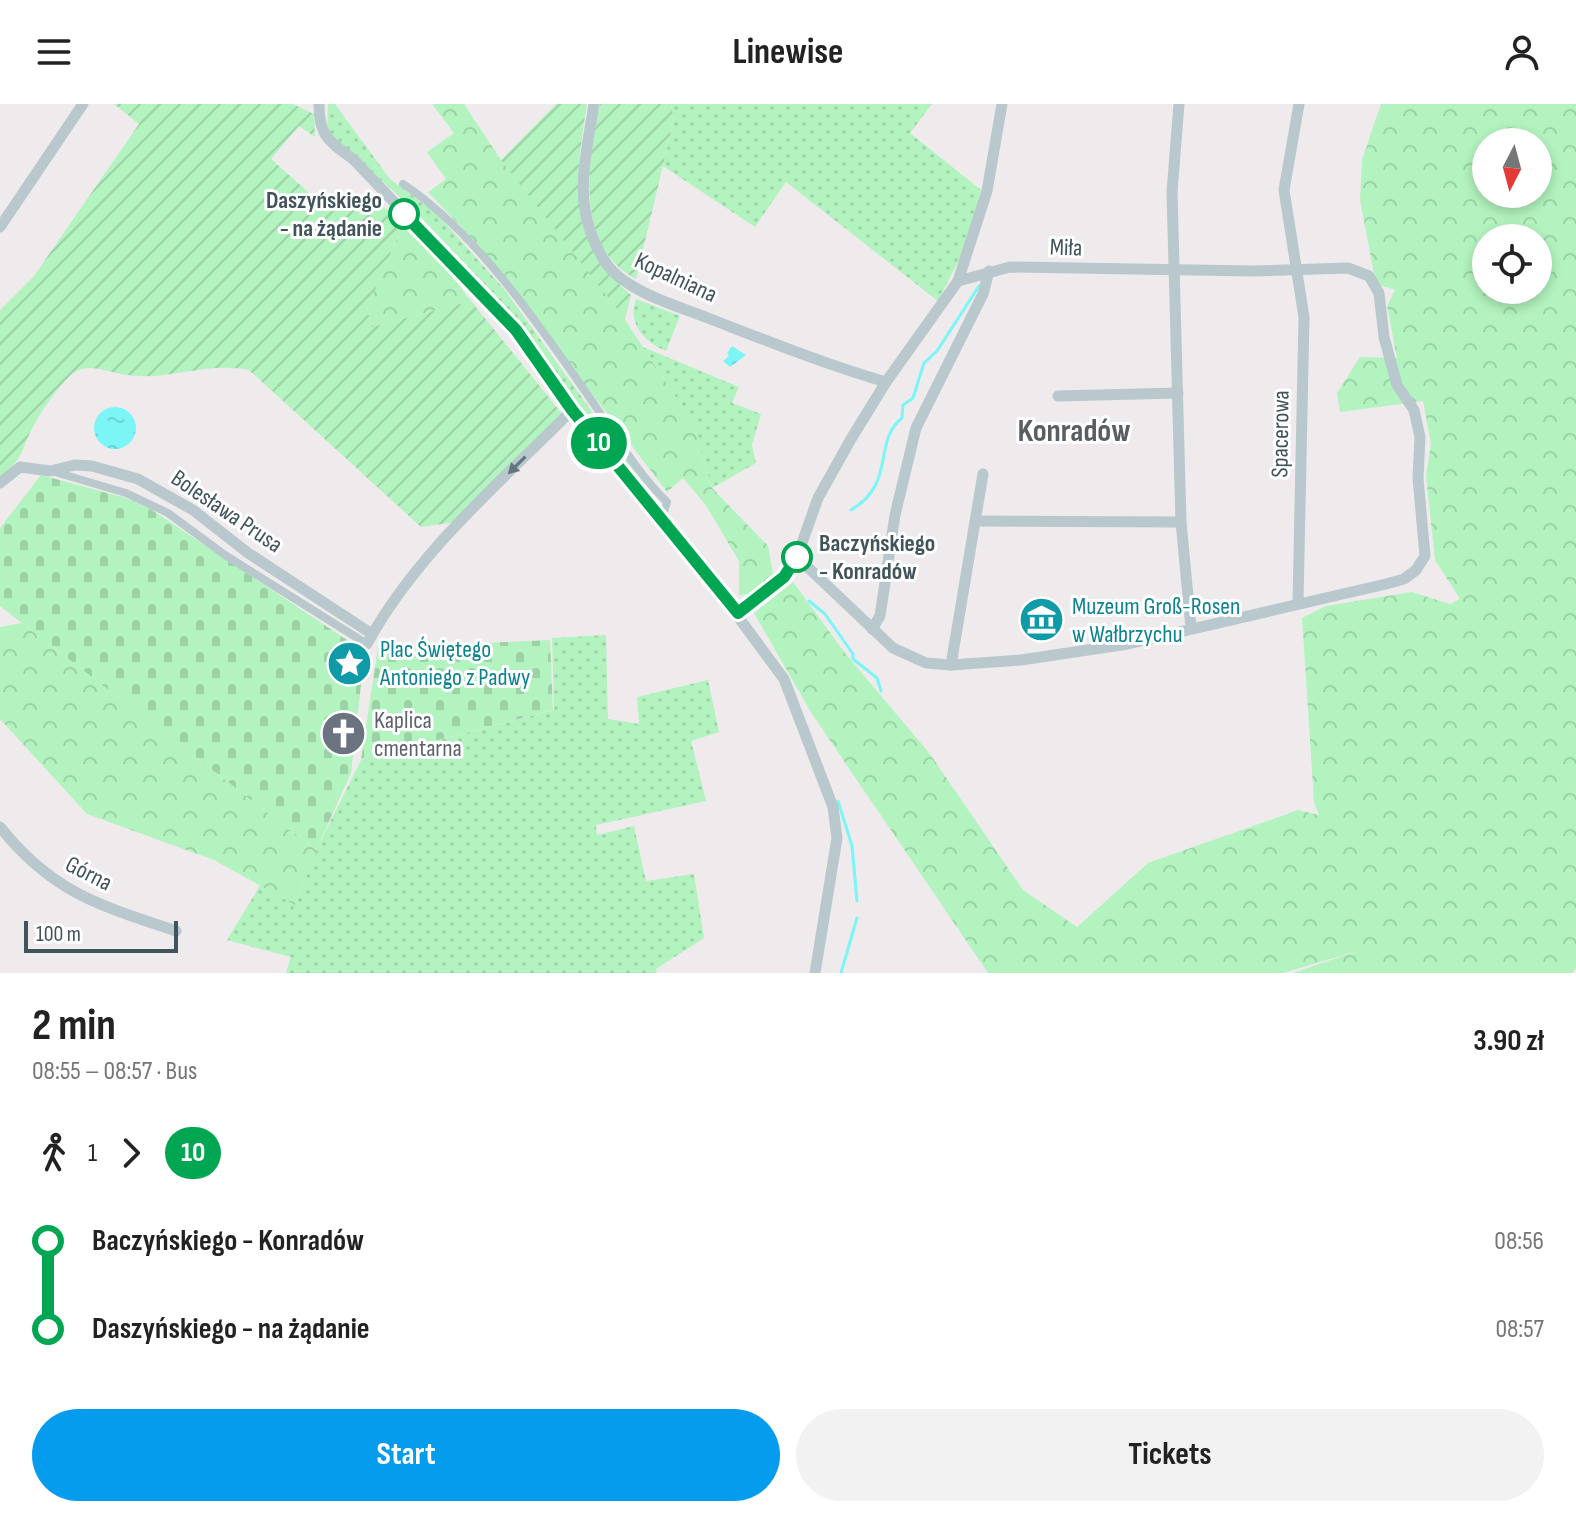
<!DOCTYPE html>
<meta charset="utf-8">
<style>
:root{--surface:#fff;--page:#f2f2f2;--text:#222;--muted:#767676;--accent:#069cee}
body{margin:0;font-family:"Sofia Sans Condensed",sans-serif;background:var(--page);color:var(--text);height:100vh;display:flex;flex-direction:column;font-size:30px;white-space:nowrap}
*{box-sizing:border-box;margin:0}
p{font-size:26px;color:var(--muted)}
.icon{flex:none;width:44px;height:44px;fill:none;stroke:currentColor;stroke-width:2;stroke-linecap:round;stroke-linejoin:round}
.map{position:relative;height:869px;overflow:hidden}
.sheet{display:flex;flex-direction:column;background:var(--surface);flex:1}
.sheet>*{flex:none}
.badge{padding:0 16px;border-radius:26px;font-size:28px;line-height:52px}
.needle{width:52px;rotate:186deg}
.tools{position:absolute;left:1472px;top:24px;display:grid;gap:16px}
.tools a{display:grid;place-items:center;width:80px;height:80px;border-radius:50%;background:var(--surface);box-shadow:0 4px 12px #0003;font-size:40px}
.scale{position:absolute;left:24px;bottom:20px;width:154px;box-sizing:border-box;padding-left:8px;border:4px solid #42545b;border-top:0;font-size:22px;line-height:28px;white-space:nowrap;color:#42545b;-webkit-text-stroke:6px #fff;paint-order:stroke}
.map>.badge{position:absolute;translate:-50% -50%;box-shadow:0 0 0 4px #fff}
.legs{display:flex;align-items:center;gap:12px;height:88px;padding:0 32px;font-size:26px}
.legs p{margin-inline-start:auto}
.overview{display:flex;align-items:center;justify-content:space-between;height:136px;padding:0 32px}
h1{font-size:44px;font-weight:700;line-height:60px}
.button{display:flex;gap:16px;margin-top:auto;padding:16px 32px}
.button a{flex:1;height:92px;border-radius:48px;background:var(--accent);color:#fff;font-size:32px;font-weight:700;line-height:92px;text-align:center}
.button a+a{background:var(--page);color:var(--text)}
ul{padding:0 32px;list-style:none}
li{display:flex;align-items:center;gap:28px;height:88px;font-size:30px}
li i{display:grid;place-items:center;width:12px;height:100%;margin:0 10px;background:currentColor}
li i::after{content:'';width:20px;height:20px;margin:-10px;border:6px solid;border-radius:50%;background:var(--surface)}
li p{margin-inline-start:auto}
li:first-child i{background:linear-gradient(#0000 50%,currentColor 0)}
li:last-child i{background:linear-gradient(currentColor 50%,#0000 0)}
header{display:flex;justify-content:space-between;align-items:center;height:104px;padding:0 32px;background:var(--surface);font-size:36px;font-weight:700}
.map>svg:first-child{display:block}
.grass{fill:url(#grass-dots)}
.forest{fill:url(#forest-crowns);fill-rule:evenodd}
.cemetery{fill:url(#cemetery-stones)}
.garden{fill:url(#garden-furrows)}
.water{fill:url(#water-ripples)}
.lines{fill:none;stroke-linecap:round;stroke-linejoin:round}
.stream{stroke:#7bf5f5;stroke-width:3}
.pedestrian{stroke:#b8c8cd;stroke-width:8}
.minor{stroke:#b8c8cd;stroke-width:11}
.oneway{fill:#65777d}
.line-1-casing{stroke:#fff;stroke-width:18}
.line-1{stroke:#00a651;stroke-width:12}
.stop-1-dot{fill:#fff;stroke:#00a651;stroke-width:4}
.labels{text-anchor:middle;stroke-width:6;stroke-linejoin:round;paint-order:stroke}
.stop-label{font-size:24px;font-weight:bold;fill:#42545b;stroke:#fff;text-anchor:end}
.street-label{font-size:24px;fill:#42545b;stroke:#fff}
.culture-label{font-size:24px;fill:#0d838f;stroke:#fff;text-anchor:start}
.worship-label{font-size:24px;fill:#5b616d;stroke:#fff;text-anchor:start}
.district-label{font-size:32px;font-weight:bold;fill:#585e61;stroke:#fff}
</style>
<header><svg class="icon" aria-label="menu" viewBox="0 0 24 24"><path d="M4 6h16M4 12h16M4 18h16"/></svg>Linewise<svg class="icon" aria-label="person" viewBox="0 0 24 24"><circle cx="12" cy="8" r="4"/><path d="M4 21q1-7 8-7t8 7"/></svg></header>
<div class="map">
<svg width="1576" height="869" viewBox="0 0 1576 869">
<defs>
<pattern id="grass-dots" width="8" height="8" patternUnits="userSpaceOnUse" patternTransform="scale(2)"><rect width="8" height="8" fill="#b3f3bf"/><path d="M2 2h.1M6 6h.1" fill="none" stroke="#9bd2a6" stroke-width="1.8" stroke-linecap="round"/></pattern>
<pattern id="forest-crowns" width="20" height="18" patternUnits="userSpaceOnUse" patternTransform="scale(2)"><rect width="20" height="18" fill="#b3f3bf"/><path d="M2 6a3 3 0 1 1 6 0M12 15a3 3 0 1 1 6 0" fill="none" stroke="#9bd2a6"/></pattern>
<pattern id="cemetery-stones" width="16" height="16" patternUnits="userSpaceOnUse" patternTransform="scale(2)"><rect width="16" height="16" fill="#b3f3bf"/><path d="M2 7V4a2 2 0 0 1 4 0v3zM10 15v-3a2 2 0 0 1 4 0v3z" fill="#9bd2a6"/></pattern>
<pattern id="garden-furrows" width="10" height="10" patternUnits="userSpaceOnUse" patternTransform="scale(2)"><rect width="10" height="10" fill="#b3f3bf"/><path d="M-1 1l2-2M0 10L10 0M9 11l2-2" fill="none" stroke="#9bd2a6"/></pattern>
<pattern id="water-ripples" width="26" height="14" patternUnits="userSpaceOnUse" patternTransform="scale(2)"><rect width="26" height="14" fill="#7bf5f5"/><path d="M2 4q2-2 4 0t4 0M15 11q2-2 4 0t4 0" fill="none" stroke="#6cd4d4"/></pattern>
</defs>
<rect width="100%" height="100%" fill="#efebec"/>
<g class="grass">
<polygon points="328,0 335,0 390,75 436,109 504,185 654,394 553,271 497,193 414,106 327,27"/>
<polygon points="671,0 932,0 910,29 981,86 967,140 938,197 786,78 755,123 663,62 674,15"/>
<path d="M636 195 680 212 666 247C644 238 627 219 636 195Z"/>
<polygon points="643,243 739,283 732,299 761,310 752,341 756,359 712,384 692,318"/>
<polygon points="606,531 608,615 639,620 637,593 708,576 719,628 691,637 706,697 596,721 597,731 634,722 646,777 694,770 704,834 656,865 657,869 286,869 291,853 227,836 261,780 295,801 316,746 361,656 554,606 552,534"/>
</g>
<g class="forest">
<polygon points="432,0 464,0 501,56 614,199 692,318 712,384 768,442 773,470 748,490 739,491 739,457 705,400 683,374 667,388 481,144 428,88 446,75 427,48 454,29"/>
<path d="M1381 0H1576V864L1572 869H1293L1360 846 1283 869H988L812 610 754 509 793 478 845 549 930 650 1023 786 1077 823 1148 759 1298 706 1319 711 1314 698 1302 514 1326 502 1412 488 1450 500 1460 495 1435 456 1426 372 1431 340 1423 297 1340 308 1337 289 1360 253 1397 254 1387 202 1395 186 1376 180 1360 96 1362 56ZM1486 38H1538V90H1486ZM1486 134H1538V186H1486Z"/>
<polygon points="402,122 444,162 471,197 372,223 367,205"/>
<polygon points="22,519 316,746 295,801 214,756 87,710 0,615 0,523"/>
</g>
<g class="cemetery">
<polygon points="41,371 126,394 149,404 347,536 335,567 362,572 351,669 316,746 0,502 0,424"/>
<polygon points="550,536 553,606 361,656 378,544"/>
</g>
<g class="garden">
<path d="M114 0H293L314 10 315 33 299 22 271 55 316 95 379 98 402 122 367 205 372 223 471 197 563 311 457 418 421 423 249 266C208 257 168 277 127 271 108 269 85 255 69 273 56 286 41 307 33 323 19 349 25 353 0 373V206L34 172 139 20Z"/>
<path d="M556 0H587C575 75 567 137 631 191L625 215 501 56Z"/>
<path d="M600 0H671L674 15 636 175C573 142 588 56 600 0Z"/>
</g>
<g class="water">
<polygon points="732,242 746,251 730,263 723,257 729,252 727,249"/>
<circle cx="115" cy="324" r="21"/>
</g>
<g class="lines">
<g class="stream">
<path d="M851 406C897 379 872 338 902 314L903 301 913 294 924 259 937 247 979 182"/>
<polyline points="809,497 825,510 853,550 853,555 877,574 881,587"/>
<polyline points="838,697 852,742 857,797"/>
<polyline points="841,869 857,814"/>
</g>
<g class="pedestrian">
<path d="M403 80C477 128 544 228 594 300 617 334 638 370 667 398L662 414"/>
<polyline points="55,368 126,389 168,409 225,451 367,540"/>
</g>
<g class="minor">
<path d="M319 0C319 33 329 37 354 56L516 226 572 306 683 438 784 575 833 703 837 734 815 869"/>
<path d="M594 0C586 52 572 99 600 149 606 161 617 173 629 180 654 196 686 205 713 216 770 238 827 261 886 278"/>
<polyline points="1179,0 1172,88 1181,418 1191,524"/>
<polyline points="0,123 83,0"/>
<polyline points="1058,292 1178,289"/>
<polyline points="0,379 20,363 50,367 75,361 92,362 138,375 193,406 248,449 372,530"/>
<polyline points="976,417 1181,418"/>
<polyline points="797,453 893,544 926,559 951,561 1021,556 1128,540 1386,480 1404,475 1416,466 1425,452 1418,374 1420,333 1414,306 1397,281 1384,233 1379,189 1369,172 1348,164 1253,167 1010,163 958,177"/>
<polyline points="1298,498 1304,213 1284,86 1299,0"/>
<polyline points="738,509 784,473 797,453 818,394 851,335 886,278 958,177 987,87 1002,0"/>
<polyline points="872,525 880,512 895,411 916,324 983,190 989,167"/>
<path d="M367 540C416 449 500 379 572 306"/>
<polyline points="951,561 983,370"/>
<path d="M0 723C53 789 99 801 176 827"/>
</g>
</g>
<defs><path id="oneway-solid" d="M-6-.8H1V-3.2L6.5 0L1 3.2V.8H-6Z" transform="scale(2)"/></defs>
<use class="oneway" href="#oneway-solid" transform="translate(517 361) rotate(135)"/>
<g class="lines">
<defs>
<polyline id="line-1" points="404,110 516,226 572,306 738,509 784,473 797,453"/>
</defs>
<use href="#line-1" class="line-1-casing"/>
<use href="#line-1" class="line-1"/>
</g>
<defs>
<symbol id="museum-disc" viewBox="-11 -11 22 22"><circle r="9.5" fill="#0f9aa8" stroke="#fff"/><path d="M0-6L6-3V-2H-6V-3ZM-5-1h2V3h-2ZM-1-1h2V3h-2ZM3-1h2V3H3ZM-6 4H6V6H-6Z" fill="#fff"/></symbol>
<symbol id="sight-disc" viewBox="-11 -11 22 22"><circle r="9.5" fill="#0f9aa8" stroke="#fff"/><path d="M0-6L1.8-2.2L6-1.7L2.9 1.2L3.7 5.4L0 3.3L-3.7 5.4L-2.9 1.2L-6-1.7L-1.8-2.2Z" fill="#fff"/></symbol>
<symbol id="church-disc" viewBox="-11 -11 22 22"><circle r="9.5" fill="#6b7280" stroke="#fff"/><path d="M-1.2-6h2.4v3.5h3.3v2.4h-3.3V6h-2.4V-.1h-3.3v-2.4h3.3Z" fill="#fff"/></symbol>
</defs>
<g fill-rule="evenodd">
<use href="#museum-disc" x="1016" y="490" width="51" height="51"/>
<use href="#sight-disc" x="324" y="534" width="51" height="51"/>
<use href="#church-disc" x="318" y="604" width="51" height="51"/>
</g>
<g class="stop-1-dot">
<circle cx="404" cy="110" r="14"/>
<circle cx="797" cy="453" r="14"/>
</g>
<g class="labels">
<g class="stop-label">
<text x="382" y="104">Daszyńskiego<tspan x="382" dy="28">- na żądanie</tspan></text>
<text x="819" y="447" text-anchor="start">Baczyńskiego<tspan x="819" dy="28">- Konradów</tspan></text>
</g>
<g class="street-label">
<text transform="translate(1066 143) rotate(2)" y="8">Miła</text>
<text transform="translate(676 173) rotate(25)" y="8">Kopalniana</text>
<text transform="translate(1280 330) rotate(-89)" y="8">Spacerowa</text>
<text transform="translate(227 407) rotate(34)" y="8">Bolesława Prusa</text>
<text transform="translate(89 769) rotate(27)" y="8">Górna</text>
</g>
<g class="culture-label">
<text x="1072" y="510">Muzeum Groß-Rosen<tspan x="1072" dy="28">w Wałbrzychu</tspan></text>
<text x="380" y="553">Plac Świętego<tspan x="380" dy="28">Antoniego z Padwy</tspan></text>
</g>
<g class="worship-label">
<text x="374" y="624">Kaplica<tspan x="374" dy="28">cmentarna</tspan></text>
</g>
<g class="district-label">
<text x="1074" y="337">Konradów</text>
</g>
</g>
</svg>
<div class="tools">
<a><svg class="needle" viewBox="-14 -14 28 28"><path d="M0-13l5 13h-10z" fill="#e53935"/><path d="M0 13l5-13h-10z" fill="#767676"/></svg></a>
<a><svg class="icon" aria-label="locate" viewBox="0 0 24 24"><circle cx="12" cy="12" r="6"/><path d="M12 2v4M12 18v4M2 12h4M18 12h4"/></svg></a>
</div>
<div class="scale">100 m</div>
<b class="badge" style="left:599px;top:339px;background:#00a651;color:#fff">10</b>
</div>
<section class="sheet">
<div class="overview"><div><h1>2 min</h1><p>08:55 – 08:57 · Bus</p></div><b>3.90 zł</b></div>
<div class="legs"><svg class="icon" aria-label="walk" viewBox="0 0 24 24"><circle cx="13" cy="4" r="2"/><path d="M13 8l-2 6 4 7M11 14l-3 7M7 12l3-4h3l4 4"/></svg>1<svg class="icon" aria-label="forward" viewBox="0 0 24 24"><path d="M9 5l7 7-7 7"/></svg><b class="badge" style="background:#00a651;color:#fff">10</b></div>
<ul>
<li><i style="color:#00a651"></i><b>Baczyńskiego - Konradów</b><p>08:56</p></li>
<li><i style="color:#00a651"></i><b>Daszyńskiego - na żądanie</b><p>08:57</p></li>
</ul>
<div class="button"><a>Start</a><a>Tickets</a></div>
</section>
